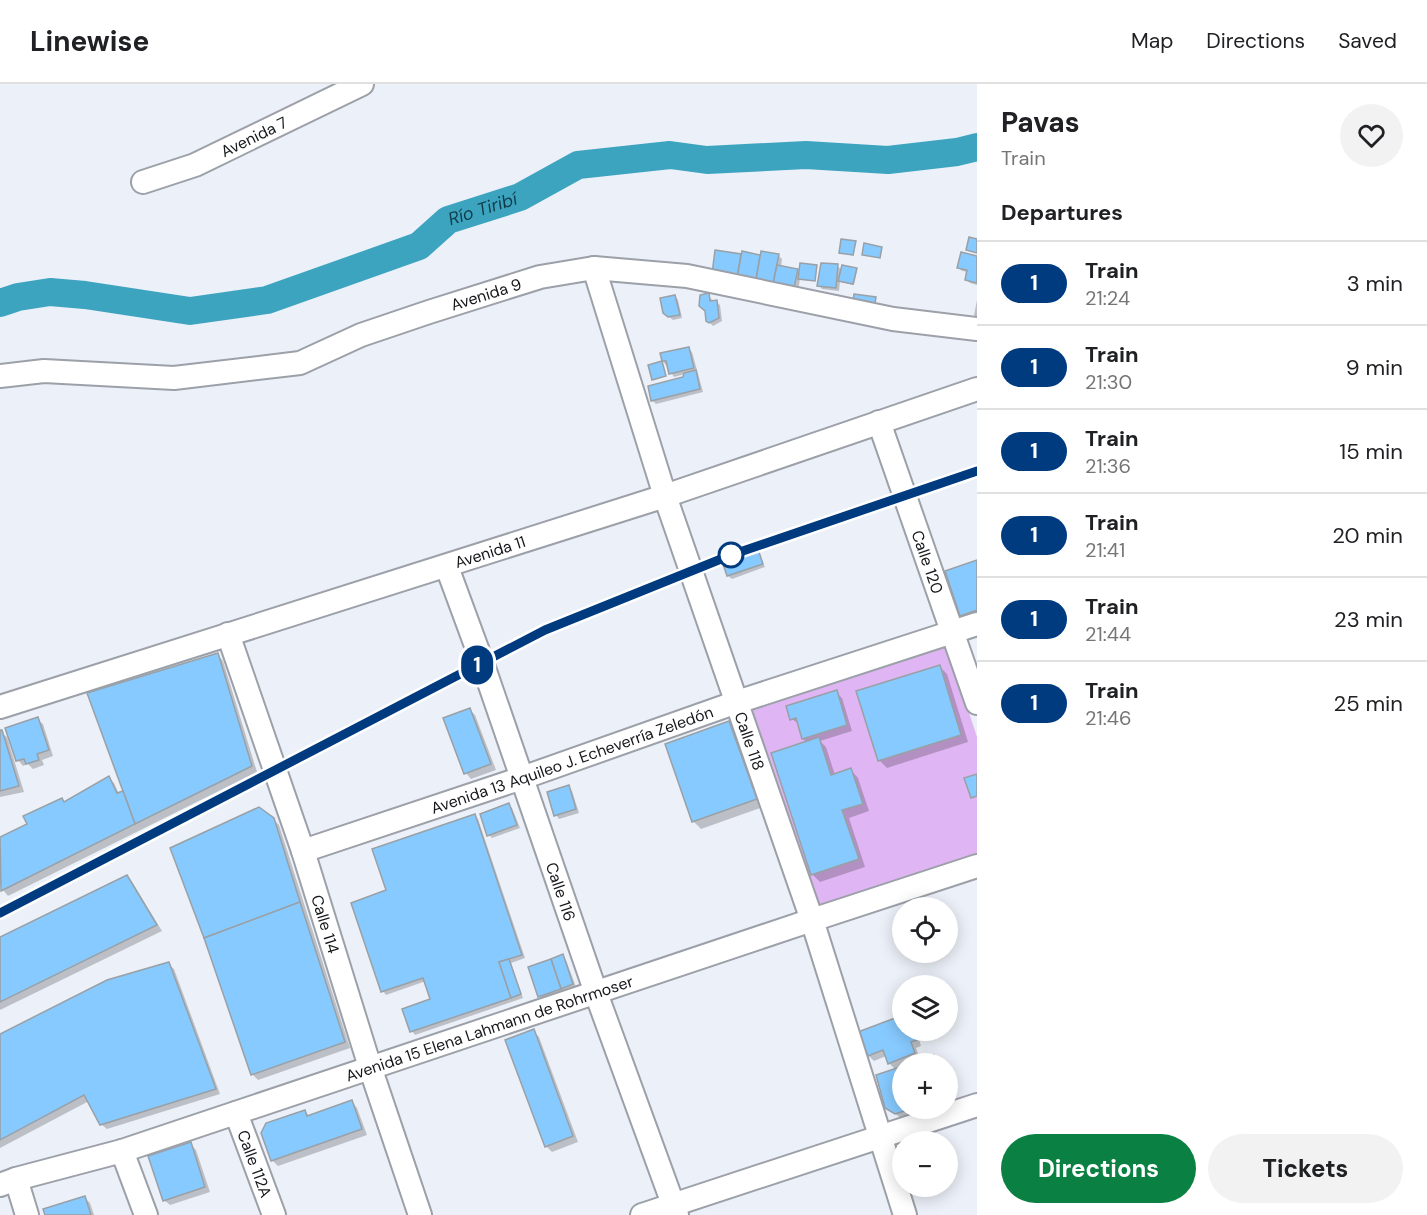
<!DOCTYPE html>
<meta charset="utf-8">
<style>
:root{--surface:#fff;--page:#f2f2f2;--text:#202124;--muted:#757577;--line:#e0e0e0;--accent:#0b8043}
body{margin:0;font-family:"DM Sans",sans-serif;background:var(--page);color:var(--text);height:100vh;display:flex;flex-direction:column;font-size:22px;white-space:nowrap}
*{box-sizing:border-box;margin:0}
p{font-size:20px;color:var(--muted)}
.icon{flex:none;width:33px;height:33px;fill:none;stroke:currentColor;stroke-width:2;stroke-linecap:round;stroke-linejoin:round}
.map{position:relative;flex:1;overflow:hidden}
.sheet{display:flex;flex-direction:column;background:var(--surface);width:450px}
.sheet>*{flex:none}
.badge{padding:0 12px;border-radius:20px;font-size:21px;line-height:39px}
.fabs{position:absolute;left:892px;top:813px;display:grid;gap:12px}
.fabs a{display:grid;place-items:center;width:66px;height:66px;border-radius:50%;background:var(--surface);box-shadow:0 3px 15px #0003;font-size:30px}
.map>.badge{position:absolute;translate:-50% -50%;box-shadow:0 0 0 3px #fff}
h2{padding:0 24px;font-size:22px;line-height:54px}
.round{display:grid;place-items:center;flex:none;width:63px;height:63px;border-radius:32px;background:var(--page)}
.headline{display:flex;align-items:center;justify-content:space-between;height:102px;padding:0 24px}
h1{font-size:28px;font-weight:700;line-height:45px}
.action{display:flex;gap:12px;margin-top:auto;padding:12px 24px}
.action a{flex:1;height:69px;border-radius:36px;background:var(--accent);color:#fff;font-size:24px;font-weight:700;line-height:69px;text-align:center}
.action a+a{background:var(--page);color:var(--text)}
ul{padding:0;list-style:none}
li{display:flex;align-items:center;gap:18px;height:84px;padding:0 24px;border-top:2px solid var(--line)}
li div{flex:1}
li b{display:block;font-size:22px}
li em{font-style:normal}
li .badge{min-width:66px;font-weight:700;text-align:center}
header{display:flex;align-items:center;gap:36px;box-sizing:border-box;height:84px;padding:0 30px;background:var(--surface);border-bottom:2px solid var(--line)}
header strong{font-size:28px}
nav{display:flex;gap:33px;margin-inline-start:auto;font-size:21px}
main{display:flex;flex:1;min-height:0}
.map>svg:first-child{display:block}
.green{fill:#dfb6f3;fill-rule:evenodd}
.shadow{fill:#0003}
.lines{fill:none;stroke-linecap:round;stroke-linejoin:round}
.river{stroke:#3da4c0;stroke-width:28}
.building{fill:#87caff;stroke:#99a0a6;stroke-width:1.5}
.minor-casing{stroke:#9ca0a8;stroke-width:26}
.minor{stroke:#fff;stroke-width:22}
.rail{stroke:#84868c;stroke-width:4.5;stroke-dasharray:12 6;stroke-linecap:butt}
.line-casing{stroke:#fff;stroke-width:14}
.line{stroke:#003b80;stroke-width:9}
.stop-dot{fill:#fff;stroke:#003b80;stroke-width:3}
.labels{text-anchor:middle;stroke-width:6;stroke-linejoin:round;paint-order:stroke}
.street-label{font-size:16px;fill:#16171a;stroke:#fcfdff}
.water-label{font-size:18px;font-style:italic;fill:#0f3d49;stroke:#fcfdff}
</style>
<header>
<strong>Linewise</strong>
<nav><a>Map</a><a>Directions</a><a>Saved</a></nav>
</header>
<main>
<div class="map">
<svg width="977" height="1131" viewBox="0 0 977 1131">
<rect width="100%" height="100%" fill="#ecf0f8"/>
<path class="green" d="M946 558 977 653V690L964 695 971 714 977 712V773L819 825 749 623ZM819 653 831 691 851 684 862 720 842 726 858 775 811 791 771 669Z"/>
<g class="shadow">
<polygon points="855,159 854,172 840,169"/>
<polygon points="717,168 743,172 743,169 762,172 762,169 779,172 782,175 781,183 797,187 801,190 816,183 816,197 800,195 798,207 717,193"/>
<polygon points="977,173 977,201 970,199 967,196 968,188 962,187 959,184"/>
<polygon points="837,182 842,186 857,187 854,201 840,198 839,207 822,205 819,201"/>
<polygon points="709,211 713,218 716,218 720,221 722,237 713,242 707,236"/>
<polygon points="675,212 678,216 682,234 673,236 668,232"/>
<polygon points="977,216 977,234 974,231"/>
<polygon points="688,265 692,268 703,308 656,320 653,317 649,303 684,295 685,290 674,293 663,277"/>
<polygon points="758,470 765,483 732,495 728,492 725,481"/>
<polygon points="977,478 977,534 967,537 961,531"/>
<polygon points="218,571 223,577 257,688 8,812 3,806 0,799 0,754 29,741 108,694 114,699 119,710 125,708"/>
<polygon points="939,582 947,590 968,658 887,684 879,676"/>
<polygon points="836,608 842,614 852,647 820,657 826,663 835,691 851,686 858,694 869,727 849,734 865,783 820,798 812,790 807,659 803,655 799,640 792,635"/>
<polygon points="469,625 475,631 496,686 471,695 466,689 444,635"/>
<polygon points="37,635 43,640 53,672 42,676 44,681 33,685 28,680 23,682 18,676"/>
<polygon points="729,639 737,647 763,723 701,745 693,737"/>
<polygon points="0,648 7,653 24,708 0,713"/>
<polygon points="568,703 572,707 579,729 559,735 556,731"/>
<polygon points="509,721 512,724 520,744 492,754 489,751"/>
<polygon points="474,732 478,735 525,874 511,879 523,914 415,951 412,947 432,916 426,897 386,911 383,907 353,820 388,807"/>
<polygon points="273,735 279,741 350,964 258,996 252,990"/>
<polygon points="127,792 132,798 162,847 0,926 0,855"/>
<polygon points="563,872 566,876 576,903 543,915 540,912"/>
<polygon points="168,880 174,885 220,1010 107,1045 101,1040 89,1017 0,1064 0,952"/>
<polygon points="903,933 903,946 931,946 918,952 921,962 916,964 921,977 934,973 938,980 919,980 918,975 899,983 900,985 903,984 903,1024 928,1024 929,1027 902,1035 887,1023 896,986 889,979 886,972 874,977 869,972"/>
<polygon points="533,947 539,953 578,1058 552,1068 546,1062"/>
<polygon points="352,1018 357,1024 367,1051 278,1082 273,1077 263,1049 305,1027 310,1033"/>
<polygon points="190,1060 196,1066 210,1108 170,1121 164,1116"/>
<polygon points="85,1114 90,1119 94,1131 47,1131"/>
</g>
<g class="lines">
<path class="river" id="s1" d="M0 219 18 213 50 208 85 211 190 227 267 216 419 162 448 136 520 113 578 81 670 71 707 76 806 71 888 76 957 68 977 63"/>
</g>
<g class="building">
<polygon points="969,153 977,155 977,169 966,166"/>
<polygon points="841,155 856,157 853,171 839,169"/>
<polygon points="864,159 882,163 880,174 862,171"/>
<polygon points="715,166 741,170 737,194 712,190"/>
<polygon points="742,167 760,171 756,196 737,194"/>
<polygon points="761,167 779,170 773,200 756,196"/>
<polygon points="961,168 977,172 977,199 965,196 967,186 957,184"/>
<polygon points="800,179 817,181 815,197 798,195"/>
<polygon points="821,179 838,180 836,204 817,202"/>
<polygon points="777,181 798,185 794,204 773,200"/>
<polygon points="842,181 857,184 853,200 838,197"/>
<polygon points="709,209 710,217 717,216 719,234 709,239 706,237 705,227 699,222 700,211"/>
<polygon points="854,210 876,213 874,226 852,223"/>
<polygon points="675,211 680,231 668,233 663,229 660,214"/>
<polygon points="689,263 694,284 669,290 666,277 662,277 660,269"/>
<polygon points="662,277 666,292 652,296 648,281"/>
<polygon points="696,286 700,305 651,317 648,302 683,293 684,289"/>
<polygon points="759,468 763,480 727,492 723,480"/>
<polygon points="977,476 977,526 960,532 945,487"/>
<polygon points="218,569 252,682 135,740 87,609"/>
<polygon points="940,581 961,651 878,677 856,607"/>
<polygon points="837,606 847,641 802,655 796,634 790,636 786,622"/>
<polygon points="470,624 491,680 464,690 443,634"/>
<polygon points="38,633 49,666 37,670 39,676 26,680 24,675 16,677 5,644"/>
<polygon points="729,637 757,715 692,738 665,660"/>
<polygon points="0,646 2,646 19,702 0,707"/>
<polygon points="819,653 831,691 851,684 863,720 842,726 859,775 811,791 771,669"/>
<polygon points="977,690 977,712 971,714 964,694"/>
<polygon points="109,692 117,709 123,707 135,740 1,807 0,753 27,740 23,732 62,714 64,718"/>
<polygon points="569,701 576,725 554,732 547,708"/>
<polygon points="509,719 517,741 487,752 480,730"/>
<polygon points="259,723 274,734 300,818 204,854 170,764"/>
<polygon points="475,730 522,871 499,878 511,914 410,948 402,925 430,915 423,894 381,908 351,819 386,806 372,765"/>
<polygon points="127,791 157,841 0,918 0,853"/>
<polygon points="300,818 345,958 251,991 204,854"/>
<polygon points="563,870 573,900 561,905 551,875"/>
<polygon points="509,875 521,910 511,914 499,878"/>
<polygon points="551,875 561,905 538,913 528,883"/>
<polygon points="169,878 216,1005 100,1041 84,1011 0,1056 0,950 107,896"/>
<polygon points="903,931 903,946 913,946 917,956 911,958 915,969 888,980 883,966 868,972 858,948"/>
<polygon points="534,945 573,1052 545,1063 505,956"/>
<polygon points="934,971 937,980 917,980 916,977"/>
<polygon points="903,982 903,1024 914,1024 895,1030 885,1024 876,991"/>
<polygon points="352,1016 362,1045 271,1077 261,1049 266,1039 305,1026 307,1032"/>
<polygon points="191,1058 205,1103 163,1117 148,1072"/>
<polygon points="85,1112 91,1131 45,1131 43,1125"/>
</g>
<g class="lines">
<defs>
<g id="minor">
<path id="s2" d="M143 98 195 81 362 0"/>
<path id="s3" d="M594 184 665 412 812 836 905 1131"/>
<path id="s4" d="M0 292 44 287 174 294 300 279 361 251 429 228 540 193 594 184 687 192 893 235 977 245"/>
<path id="s5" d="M879 338 977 619"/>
<path id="s6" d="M447 483 482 578 596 909 677 1131"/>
<path id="s7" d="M228 550 303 767 370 983 420 1131"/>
<path id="s8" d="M0 623 665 412 977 305"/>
<path id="s9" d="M303 767 522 694 737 618 977 540"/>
<path id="s10" d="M236 1029 274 1131"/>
<polyline points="122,1067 146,1131"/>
<polyline points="16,1095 27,1131"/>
<path id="s11" d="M0 1101 16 1095 122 1067 812 836 977 782"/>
<polyline points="642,1131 977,1021"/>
</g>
</defs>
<use href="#minor" class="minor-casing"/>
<use href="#minor" class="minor"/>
<polyline class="rail" points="0,829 545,546 731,471 977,387"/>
</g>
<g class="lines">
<defs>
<polyline id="line" points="0,829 545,546 731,471 977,387"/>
</defs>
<use href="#line" class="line-casing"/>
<use href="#line" class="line"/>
</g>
<circle class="stop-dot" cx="731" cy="471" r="12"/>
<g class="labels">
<g class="street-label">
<text dy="6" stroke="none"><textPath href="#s2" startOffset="120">Avenida 7</textPath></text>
<text dy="6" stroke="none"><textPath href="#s4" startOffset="500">Avenida 9</textPath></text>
<text dy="6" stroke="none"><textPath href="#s8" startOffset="514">Avenida 11</textPath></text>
<text dy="6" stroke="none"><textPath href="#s5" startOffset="148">Calle 120</textPath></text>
<text dy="6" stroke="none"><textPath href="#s3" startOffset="498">Calle 118</textPath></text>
<text dy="6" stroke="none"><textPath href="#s9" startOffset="284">Avenida 13 Aquileo J. Echeverría Zeledón</textPath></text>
<text dy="6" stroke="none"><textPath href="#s6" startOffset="344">Calle 116</textPath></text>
<text dy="6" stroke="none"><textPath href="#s7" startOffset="306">Calle 114</textPath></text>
<text dy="6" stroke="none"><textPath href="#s11" startOffset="514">Avenida 15 Elena Lahmann de Rohrmoser</textPath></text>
<text dy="6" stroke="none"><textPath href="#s10" startOffset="54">Calle 112A</textPath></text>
</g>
<g class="water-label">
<text dy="6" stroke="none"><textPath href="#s1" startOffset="507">Río Tiribí</textPath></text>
</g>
</g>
</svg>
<div class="fabs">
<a><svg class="icon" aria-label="locate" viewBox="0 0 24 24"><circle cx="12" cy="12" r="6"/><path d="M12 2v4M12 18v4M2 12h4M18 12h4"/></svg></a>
<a><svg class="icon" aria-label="layers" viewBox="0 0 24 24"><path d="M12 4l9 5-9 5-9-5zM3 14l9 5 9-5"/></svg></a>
<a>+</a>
<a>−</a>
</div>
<b class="badge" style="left:477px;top:581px;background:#003b80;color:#fff">1</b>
</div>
<section class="sheet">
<div class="headline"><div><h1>Pavas</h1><p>Train</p></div><a class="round"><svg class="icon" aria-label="heart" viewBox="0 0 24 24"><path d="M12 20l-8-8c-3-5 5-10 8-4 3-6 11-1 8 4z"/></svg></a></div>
<h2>Departures</h2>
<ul>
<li><span class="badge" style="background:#003b80;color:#fff">1</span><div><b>Train</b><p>21:24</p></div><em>3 min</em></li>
<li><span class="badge" style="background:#003b80;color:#fff">1</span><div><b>Train</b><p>21:30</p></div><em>9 min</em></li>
<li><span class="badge" style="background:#003b80;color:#fff">1</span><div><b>Train</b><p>21:36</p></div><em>15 min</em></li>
<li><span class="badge" style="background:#003b80;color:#fff">1</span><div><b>Train</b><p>21:41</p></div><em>20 min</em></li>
<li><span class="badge" style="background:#003b80;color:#fff">1</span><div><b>Train</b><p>21:44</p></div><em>23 min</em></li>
<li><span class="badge" style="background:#003b80;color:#fff">1</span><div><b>Train</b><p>21:46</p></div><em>25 min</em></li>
</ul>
<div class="action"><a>Directions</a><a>Tickets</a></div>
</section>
</main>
